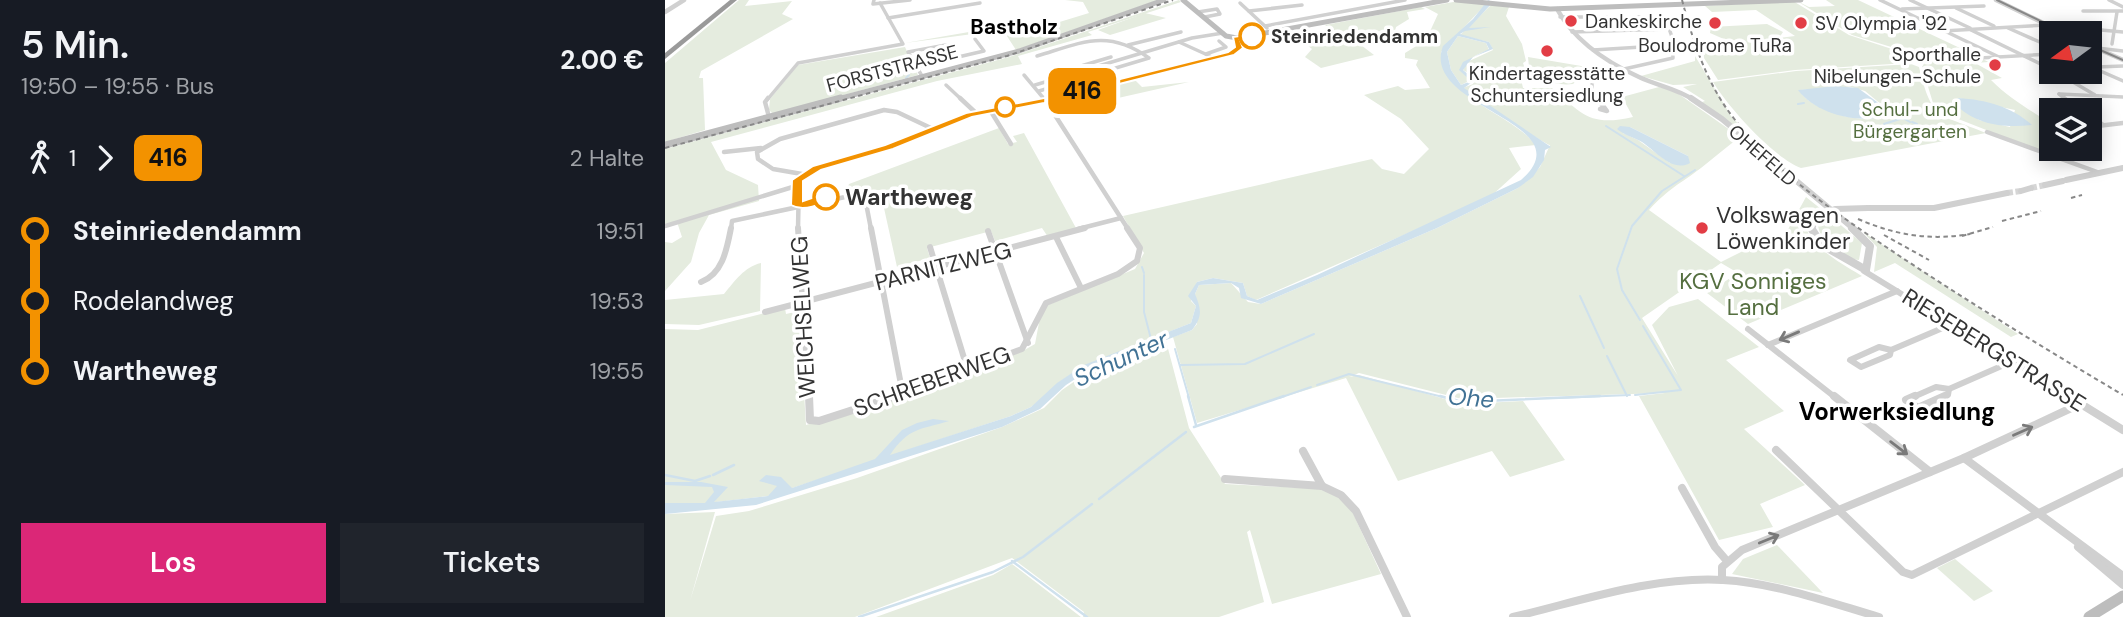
<!DOCTYPE html>
<html lang="de">
<meta charset="utf-8">
<style>
:root{--surface:#171b24;--page:#20242c;--text:#f1f3f6;--muted:#9ea1a6;--accent:#db2777}
body{margin:0;font-family:"DM Sans",sans-serif;background:var(--page);color:var(--text);height:100vh;display:flex;flex-direction:column;font-size:26px;white-space:nowrap}
*{box-sizing:border-box;margin:0}
p{font-size:23px;color:var(--muted)}
.icon{flex:none;width:38px;height:38px;fill:none;stroke:currentColor;stroke-width:2;stroke-linecap:round;stroke-linejoin:round}
.map{position:relative;flex:1;overflow:hidden}
.drawer{display:flex;flex-direction:column;background:var(--surface);width:665px}
.drawer>*{flex:none}
.badge{padding:0 14px;border-radius:10px;font-size:24px;line-height:46px}
.needle{width:46px;rotate:255deg}
.fabs{position:absolute;left:1374px;top:21px;display:grid;gap:14px}
.fabs a{display:grid;place-items:center;width:63px;height:63px;border-radius:0px;background:var(--surface);box-shadow:0 4px 18px #0003;font-size:35px}
.map>.badge{position:absolute;translate:-50% -50%;box-shadow:0 0 0 4px #fff}
.legs{display:flex;align-items:center;gap:10px;height:77px;padding:0 21px;font-size:23px}
.legs p{margin-inline-start:auto}
.headline{display:flex;align-items:center;justify-content:space-between;height:119px;padding:0 21px}
h1{font-size:38px;font-weight:600;line-height:52px}
.cta{display:flex;gap:14px;margin-top:auto;padding:14px 21px}
.cta a{flex:1;height:80px;border-radius:0px;background:var(--accent);color:#fff;font-size:28px;font-weight:600;line-height:80px;text-align:center}
.cta a+a{background:var(--page);color:var(--text)}
ul{padding:0 21px;list-style:none}
li{display:flex;align-items:center;gap:24px;height:70px;font-size:26px}
li i{display:grid;place-items:center;width:10px;height:100%;margin:0 9px;background:currentColor}
li i::after{content:'';width:18px;height:18px;margin:-9px;border:5px solid;border-radius:50%;background:var(--surface)}
li p{margin-inline-start:auto}
li:first-child i{background:linear-gradient(#0000 50%,currentColor 0)}
li:last-child i{background:linear-gradient(currentColor 50%,#0000 0)}
main{display:flex;flex:1;min-height:0}
.map>svg:first-child{display:block}
.green{fill:#e5ecdf;fill-rule:evenodd}
.water{fill:#cfe1ed;fill-rule:evenodd}
.lines{fill:none;stroke-linecap:round;stroke-linejoin:round}
.stream-far1{stroke:#cfe1ed;stroke-width:2}
.stream{stroke:#cfe1ed;stroke-width:2.5}
.tertiary-tunnel{stroke:#d6d6d6;stroke-width:6;stroke-dasharray:6 2.5;stroke-linecap:butt}
.minor-far3{stroke:#d0d0d0;stroke-width:3.5}
.minor-far2{stroke:#d0d0d0;stroke-width:4.5}
.minor-far1{stroke:#d0d0d0;stroke-width:6}
.minor{stroke:#d0d0d0;stroke-width:8}
.tertiary-far2{stroke:#d0d0d0;stroke-width:4.5}
.tertiary-far1{stroke:#d0d0d0;stroke-width:6}
.tertiary{stroke:#d0d0d0;stroke-width:8}
.secondary-far2{stroke:#bdbdbd;stroke-width:5}
.secondary-far1{stroke:#bdbdbd;stroke-width:7}
.secondary{stroke:#bdbdbd;stroke-width:11}
.motorway{fill:#9a9a9a;fill-rule:evenodd}
.tram{stroke:#888;stroke-width:2}
.rail{stroke:#888;stroke-width:2;stroke-dasharray:4.5 3.5;stroke-linecap:butt}
.tertiary-bridge{stroke:#d0d0d0;stroke-width:6}
.oneway{stroke:#7a7a7a}
.line-1{fill:#f39200;stroke:#fff;stroke-width:2}
.poi-dot{fill:#e23d45;stroke:#fff;stroke-width:2.5}
.stop-1-dot{fill:#fff;stroke:#f39200;stroke-width:3.5}
.labels{text-anchor:middle;stroke-width:7;stroke-linejoin:round;paint-order:stroke}
.far-poi-label{font-size:19px;fill:#333;stroke:#fff;text-anchor:start}
.far-stop-label{font-size:19px;font-weight:bold;fill:#333;stroke:#fff;text-anchor:start}
.far-street-label{font-size:19px;fill:#333;stroke:#fff}
.far-park-label{font-size:19px;fill:#556f40;stroke:#fff}
.far-quarter-label{font-size:21px;font-weight:bold;fill:#000;stroke:#fff}
.stop-label{font-size:23px;font-weight:bold;fill:#333;stroke:#fff;text-anchor:start}
.poi-label{font-size:23px;fill:#333;stroke:#fff;text-anchor:start}
.street-label{font-size:23px;fill:#333;stroke:#fff}
.park-label{font-size:23px;fill:#556f40;stroke:#fff}
.water-label{font-size:24px;font-style:italic;fill:#417295;stroke:#fff}
.neighbourhood-label{font-size:24px;font-weight:bold;fill:#000;stroke:#fff}
</style>
<main>
<section class="drawer">
<div class="headline"><div><h1>5 Min.</h1><p>19:50 – 19:55 · Bus</p></div><b>2.00 €</b></div>
<div class="legs"><svg class="icon" aria-label="walk" viewBox="0 0 24 24"><circle cx="13" cy="4" r="2"/><path d="M13 8l-2 6 4 7M11 14l-3 7M7 12l3-4h3l4 4"/></svg>1<svg class="icon" aria-label="forward" viewBox="0 0 24 24"><path d="M9 5l7 7-7 7"/></svg><b class="badge" style="background:#f39200;color:#111">416</b><p>2 Halte</p></div>
<ul>
<li><i style="color:#f39200"></i><b>Steinriedendamm</b><p>19:51</p></li>
<li><i style="color:#f39200"></i><span>Rodelandweg</span><p>19:53</p></li>
<li><i style="color:#f39200"></i><b>Wartheweg</b><p>19:55</p></li>
</ul>
<div class="cta"><a>Los</a><a>Tickets</a></div>
</section>
<div class="map">
<svg width="1458" height="617" viewBox="0 0 1458 617">
<rect width="100%" height="100%" fill="#fff"/>
<g class="green">
<polygon points="74,0 84,0 80,6 127,1 117,14 128,19 36,71 34,78 38,78 40,130 0,142 0,63"/>
<polygon points="400,0 493,0 351,50 338,30 240,43 333,27 343,21 362,25 388,24 424,13 418,2"/>
<polygon points="514,0 516,2 423,32 427,35 353,56 357,64 272,81 46,142 61,170 93,185 94,201 44,215 34,233 26,262 0,291 0,242 7,243 17,237 12,222 0,224 0,149 344,57"/>
<polygon points="1161,0 1193,0 1314,57 1252,59 1236,50 1187,35 1132,1 1144,7 1170,6"/>
<path d="M794 1 821 4 776 52C784 103 842 110 871 145L844 148 856 169 825 197 591 300 582 296 578 283 548 278 532 282 526 301 531 306 526 323 419 366 366 407 346 416 103 496 34 504 0 503V329L33 330 120 308 121 314 134 311 141 425 270 386 356 352 370 344 376 312 383 305 470 269 479 253 458 216 707 159 717 169 739 174 764 149 736 119 699 95 733 86 740 90 765 88 751 65 753 60 740 58V53L761 40 773 14 760 7Z"/>
<polygon points="1128,1 1184,35 1233,51 1247,60 1243,63 1130,70 1053,80 1039,58 1038,41 1061,40 1045,33 1046,27 1102,24 1118,32 1114,38 1130,36 1091,10 1047,12 1040,6"/>
<path d="M826 5 844 7 841 16 857 44 861 61 858 63 863 78 856 79 858 88H887C917 114 925 127 968 117L957 97 994 87 1008 90 1075 137C1061 147 1049 158 1036 168 1015 184 1004 188 984 210L1056 262 1096 242 1111 251 1141 197 1156 209 1141 220C1137 244 1183 267 1197 276L1083 324 1042 293 1073 273 1056 263 977 318 1013 376 987 325 1004 307 1033 299 1094 347 1061 360 1119 411 1079 429 1140 485 1095 504 1108 527 1054 540 974 396 1000 393 797 399 694 373 684 377 694 375 798 404 858 401 900 460 845 477 827 451 733 481 681 378 532 423 508 337 527 330 532 324 530 294 534 285 566 283 583 302 596 304 772 228 853 188 875 167 885 145C879 144 806 95 798 88L808 84V76L798 70 802 62 828 50 824 42 795 35ZM965 127 1023 156 1005 163 973 140 958 133Z"/>
<polygon points="756,7 760,9 742,12 744,19 731,27 729,35 692,42 709,55 656,68 640,57 647,49 642,45 678,38 660,25"/>
<polygon points="480,13 501,18 445,35 433,30"/>
<path d="M793 36 821 43 824 50C810 55 804 58 795 70L806 80 796 85 786 70 782 52Z"/>
<polygon points="240,47 253,75 108,114 104,110 105,99 133,65"/>
<polygon points="1030,56 1066,116 1107,160 1034,103 1040,101 1018,87 1032,84 1008,85 976,76 1030,61"/>
<path d="M863 57 934 69 918 75 908 84C892 86 881 80 865 77Z"/>
<path d="M1317 59 1324 62 1310 63 1337 78 1326 80C1345 99 1364 109 1386 124V137L1375 151 1278 113 1268 103 1257 67 1260 62ZM1293 98 1350 110 1345 127 1314 120Z"/>
<path d="M1246 64 1254 67C1267 121 1273 113 1321 133L1136 168C1109 158 1063 107 1048 82L1131 71ZM1186 87 1200 91 1223 110C1208 131 1144 110 1134 90Z"/>
<polygon points="468,78 477,87 524,82 391,112 386,103 388,99"/>
<polygon points="334,128 343,144 352,142 348,136 359,133 411,228 383,237 377,228 330,241 326,231 262,248 265,258 232,267 215,190 189,192 182,189 184,184"/>
<path d="M1164 215 1197 243 1194 260C1178 259 1155 243 1153 225Z"/>
<polygon points="1198,232 1353,334 1346,337 1230,263 1209,272 1212,247"/>
<path d="M96 263 95 311 34 325 0 324V300L59 294C70 281 79 267 96 263Z"/>
<polygon points="501,341 524,428 560,484 658,489 677,499 686,509 716,574 607,604 585,530 582,532 599,602 554,617 418,617 419,612 347,558 190,617 0,617 0,514 50,512 25,601 51,516 84,511 192,478 337,427 379,408 397,390 429,368"/>
<polygon points="1112,545 1158,593 1067,574 1078,559"/>
<polygon points="1290,559 1328,591 1309,601 1272,568"/>
<polygon points="347,564 416,617 211,617 328,575"/>
</g>
<g class="water">
<path d="M823 0 828 2 804 28 826 27 800 31 795 34 824 42 828 49 808 57 798 70 810 80 799 88 886 147 880 150 879 160 868 177 853 188 772 228 596 304 576 298 574 288 566 283 534 285 530 294C536 308 538 317 527 330L424 370 401 385 375 409 337 427 91 505 0 514V503H40L49 492 47 487 0 485V482H36L63 487 49 502 103 496 112 486 94 481 101 475 116 477 127 488 210 459 237 430 252 423 268 419 284 421C255 430 244 427 225 455L346 416 366 407 392 383 419 365 526 323 531 306 523 296 532 282 548 278 578 283 582 296 592 300 652 275 856 180C922 122 754 109 778 46L808 19ZM793 36 821 43 824 49 798 62 794 70 806 81 796 85 786 70 782 52Z"/>
<path d="M1171 86 1193 88 1223 110 1221 116C1192 124 1151 114 1133 90Z"/>
<path d="M1293 98C1322 100 1345 106 1367 125 1338 128 1311 125 1290 104Z"/>
<path d="M955 126 965 127 1023 156 1025 163C1007 173 991 151 977 142 968 137 959 135 952 129Z"/>
</g>
<g class="lines">
<g class="stream-far1">
<polyline points="241,78 244,75"/>
<polyline points="1206,85 1209,82"/>
<polyline points="1133,104 1139,103"/>
<polyline points="1219,107 1223,107"/>
<polyline points="1225,107 1229,109"/>
<polyline points="1232,111 1234,113"/>
<polyline points="1236,117 1245,122"/>
<polyline points="1247,122 1252,124"/>
<polyline points="1219,124 1238,118"/>
<polyline points="941,126 1019,176"/>
<polyline points="477,267 479,273"/>
<polyline points="479,275 479,312 486,339"/>
<polyline points="915,296 939,348"/>
<polyline points="975,320 957,290 952,269 967,226 997,191 1030,170"/>
<polyline points="510,349 524,398"/>
<polyline points="942,356 962,396"/>
<polyline points="515,365 580,364 649,334"/>
<polyline points="652,385 684,374 782,398"/>
<polyline points="970,395 1016,390 978,326"/>
<polyline points="614,398 646,387"/>
<polyline points="893,398 965,395"/>
</g>
<g class="stream">
<polyline points="523,396 531,425"/>
<polyline points="775,396 798,402 935,396"/>
<polyline points="529,427 619,396"/>
<polyline points="0,475 30,481 45,476"/>
<polyline points="48,475 69,465"/>
<polyline points="434,499 521,432"/>
<polyline points="347,561 422,617"/>
<polyline points="194,617 328,572 358,557 427,504"/>
</g>
<g class="tertiary-tunnel">
<polyline points="1366,188 1380,185"/>
<polyline points="1342,193 1356,191"/>
</g>
<g class="minor-far3">
<polyline points="209,0 208,4 245,0"/>
<polyline points="1215,0 1334,57"/>
<polyline points="1245,0 1305,28"/>
<polyline points="1444,0 1458,7"/>
<polyline points="575,3 602,28"/>
<polyline points="1291,8 1329,26"/>
<polyline points="1237,9 1319,6"/>
<polyline points="584,11 637,5"/>
<polyline points="1418,11 1458,11"/>
<polyline points="533,12 552,9 555,14 540,17"/>
<polyline points="895,17 1000,17 1007,37 1008,58 959,69"/>
<polyline points="223,18 315,3"/>
<polyline points="600,26 740,0"/>
<polyline points="1343,28 1386,47"/>
<polyline points="1306,30 1386,69"/>
<polyline points="1278,31 1381,25 1458,32"/>
<polyline points="907,32 1005,29"/>
<polyline points="514,42 547,57"/>
<polyline points="1447,44 1452,12"/>
<polyline points="463,45 516,32"/>
<polyline points="1432,48 1458,51"/>
<polyline points="928,50 1009,45"/>
<polyline points="541,54 561,47 554,41"/>
<path d="M372 56C416 43 442 28 484 58L374 91"/>
<polyline points="1315,58 1386,54"/>
<polyline points="1424,66 1458,81"/>
<polyline points="250,67 319,51 310,39"/>
<polyline points="1432,67 1458,66"/>
<polyline points="1391,72 1430,95"/>
<polyline points="359,75 380,100"/>
<polyline points="257,76 243,52 281,45"/>
<polyline points="391,78 386,75 446,57"/>
<polyline points="281,85 297,100"/>
<polyline points="370,85 527,38 558,33"/>
<polyline points="1394,94 1458,97"/>
<polyline points="1394,94 1401,100"/>
<polyline points="102,100 133,63 238,44 215,3"/>
<polyline points="379,100 566,54 574,48 570,38"/>
<polyline points="933,100 927,94 927,82 961,70"/>
</g>
<g class="minor-far2">
<polyline points="103,98 100,102 104,117"/>
<polyline points="295,98 311,113"/>
<polyline points="379,98 463,229"/>
<polyline points="931,98 939,107"/>
<polyline points="1399,98 1413,110"/>
<polyline points="379,100 386,98"/>
<polygon points="939,107 942,111 935,109"/>
<polyline points="325,110 346,144"/>
<polyline points="1424,118 1437,124"/>
<polyline points="1424,127 1458,123"/>
<polyline points="1322,132 1435,173"/>
<polyline points="59,152 96,148"/>
<polyline points="1380,153 1386,140"/>
<polyline points="137,174 108,169 93,159 92,152 115,139 219,110 232,112 268,129"/>
<polyline points="0,226 131,186"/>
<polyline points="66,229 67,221 199,193 206,229"/>
<polyline points="133,229 134,178 152,168 239,141 297,117 379,100"/>
<polyline points="413,229 456,218"/>
</g>
<g class="minor-far1">
<polyline points="133,228 144,398"/>
<polyline points="206,228 238,395"/>
<polyline points="323,231 363,343"/>
<polyline points="391,237 416,288"/>
<polyline points="265,247 303,371"/>
<polyline points="1199,271 1406,398"/>
<path d="M36 282C58 274 62 248 66 228"/>
<polyline points="100,312 420,228"/>
<polyline points="1083,329 1171,398"/>
<polyline points="1103,345 1232,291"/>
<polygon points="1214,347 1226,350 1225,355 1196,367 1185,360"/>
<polyline points="1226,350 1287,324"/>
<polyline points="1284,389 1348,361"/>
<polyline points="225,398 357,349 381,303 453,274 472,261 475,248 462,228"/>
<polyline points="1246,398 1271,387 1284,389"/>
<polyline points="1276,398 1283,395 1284,389"/>
</g>
<g class="minor">
<polyline points="144,396 145,420 154,421 231,396"/>
<polyline points="1169,396 1265,472"/>
<polyline points="1250,396 1241,400 1253,408 1280,396"/>
<polyline points="1403,396 1458,430"/>
<polyline points="1111,450 1238,572 1247,575 1458,472"/>
<polyline points="638,451 657,486 676,495 691,511 742,617"/>
<polyline points="1299,458 1458,576"/>
<polyline points="560,479 657,486"/>
<polyline points="1017,488 1050,547 1062,561"/>
<polyline points="1413,547 1458,585"/>
<polyline points="1057,580 1057,567 1077,550 1299,458 1417,403"/>
<path d="M848 617C916 601 987 576 1058 580 1111 583 1163 602 1214 617"/>
</g>
<g class="tertiary-far2">
<polyline points="1331,0 1399,33"/>
<path d="M892 9C909 40 941 62 974 77 993 86 1011 88 1029 100"/>
<polyline points="0,12 19,0"/>
<polyline points="1424,45 1458,60"/>
</g>
<g class="tertiary-far1">
<polyline points="1026,98 1057,119 1189,229"/>
<polyline points="1401,180 1458,168"/>
<polyline points="1380,185 1398,181"/>
<polyline points="1356,191 1366,188"/>
<polyline points="1203,208 1269,208 1342,193"/>
<polyline points="1147,229 1152,215"/>
</g>
<polyline class="tertiary" points="1146,228 1157,245 1201,270 1205,246 1187,228"/>
<g class="secondary-far2">
<polyline points="518,0 561,36 572,38 782,0"/>
<polyline points="791,0 885,9 1136,0"/>
<polyline points="169,100 354,51 499,0"/>
</g>
<polyline class="secondary-far1" points="0,145 176,98"/>
<polyline class="secondary" points="1424,617 1458,596"/>
<polygon class="motorway" points="65,0 72,0 0,59 0,53"/>
<g class="tram">
<polyline points="1332,0 1400,33"/>
<polyline points="1424,45 1458,60"/>
</g>
<g class="rail">
<path d="M1017 0C1028 41 1041 82 1067 116 1111 174 1174 215 1233 255 1307 304 1382 350 1458 395"/>
<polyline points="0,148 342,56 508,0"/>
<polyline points="1406,198 1417,195"/>
<path d="M1193 219C1230 235 1265 241 1305 234"/>
<polyline points="1337,221 1376,211"/>
<polyline points="1219,235 1264,260"/>
<polyline points="1297,236 1328,227"/>
</g>
<polyline class="tertiary-bridge" points="1152,215 1170,209 1203,208"/>
</g>
<defs><path id="oneway-shaft" d="M-6 0H5M1.5-3L5.5 0L1.5 3" fill="none" stroke-width="1.6" stroke-linecap="round" stroke-linejoin="round" transform="scale(1.75)"/></defs>
<g class="oneway">
<use href="#oneway-shaft" transform="translate(1124 336) rotate(157)"/>
<use href="#oneway-shaft" transform="translate(1358 431) rotate(-24)"/>
<use href="#oneway-shaft" transform="translate(1234 448) rotate(37)"/>
<use href="#oneway-shaft" transform="translate(1104 539) rotate(-22)"/>
</g>
<path class="line-1" d="M587 34 590 38 575 40 578 48 569 55 379 103 307 117 228 149 156 170 138 181V201L161 193 167 197C157 205 138 212 126 205L127 180 148 166 220 145 301 113 379 98 563 52 570 47 568 37Z"/>
<g class="poi-dot">
<circle cx="906" cy="21" r="7"/>
<circle cx="1050" cy="23" r="7"/>
<circle cx="1136" cy="23" r="7"/>
<circle cx="882" cy="51" r="7"/>
<circle cx="1330" cy="65" r="7"/>
<circle cx="1037" cy="228" r="7"/>
</g>
<g class="stop-1-dot">
<circle cx="587" cy="36" r="12"/>
<circle cx="340" cy="107" r="9"/>
<circle cx="161" cy="197" r="12"/>
</g>
<g class="labels">
<g class="far-poi-label">
<text x="920" y="28">Dankeskirche</text>
<text x="1150" y="30">SV Olympia '92</text>
<text x="1050" y="52" text-anchor="middle">Boulodrome TuRa</text>
<text x="1316" y="61" text-anchor="end">Sporthalle<tspan x="1316" dy="22">Nibelungen-Schule</tspan></text>
<text x="882" y="80" text-anchor="middle">Kindertagesstätte<tspan x="882" dy="22">Schuntersiedlung</tspan></text>
</g>
<g class="far-stop-label">
<text x="606" y="43">Steinriedendamm</text>
</g>
<g class="far-street-label">
<text transform="translate(227 68) rotate(-15)" y="7">FORSTSTRASSE</text>
<text transform="translate(1098 155) rotate(41)" y="7">OHEFELD</text>
</g>
<g class="far-park-label">
<text x="1245" y="116">Schul- und<tspan x="1245" dy="22">Bürgergarten</tspan></text>
</g>
<g class="far-quarter-label">
<text x="349" y="34">Bastholz</text>
</g>
<g class="stop-label">
<text x="180" y="205">Wartheweg</text>
</g>
<g class="poi-label">
<text x="1051" y="223">Volkswagen<tspan x="1051" dy="26">Löwenkinder</tspan></text>
</g>
<g class="street-label">
<text transform="translate(278 266) rotate(-14)" y="8">PARNITZWEG</text>
<text transform="translate(138 317) rotate(-93)" y="8">WEICHSELWEG</text>
<text transform="translate(1329 350) rotate(32)" y="8">RIESEBERGSTRASSE</text>
<text transform="translate(267 381) rotate(-20)" y="8">SCHREBERWEG</text>
</g>
<g class="park-label">
<text x="1088" y="289">KGV Sonniges<tspan x="1088" dy="26">Land</tspan></text>
</g>
<g class="water-label">
<text transform="translate(456 359) rotate(-25)" y="8">Schunter</text>
<text transform="translate(806 398) rotate(4)" y="8">Ohe</text>
</g>
<g class="neighbourhood-label">
<text x="1232" y="420">Vorwerksiedlung</text>
</g>
</g>
</svg>
<div class="fabs">
<a><svg class="needle" viewBox="-14 -14 28 28"><path d="M0-13l5 13h-10z" fill="#e53935"/><path d="M0 13l5-13h-10z" fill="#9ea1a6"/></svg></a>
<a><svg class="icon" aria-label="layers" viewBox="0 0 24 24"><path d="M12 4l9 5-9 5-9-5zM3 14l9 5 9-5"/></svg></a>
</div>
<b class="badge" style="left:417px;top:91px;background:#f39200;color:#111">416</b>
</div>
</main>
